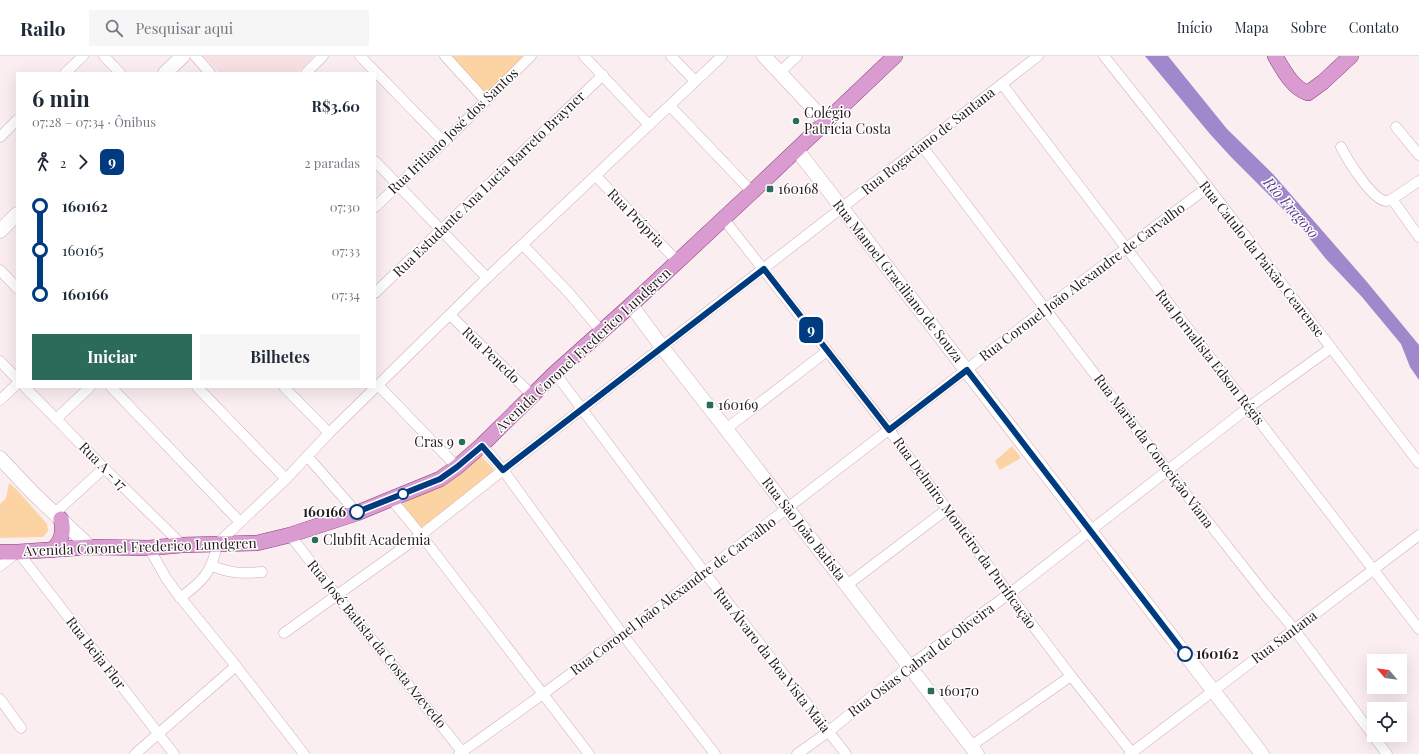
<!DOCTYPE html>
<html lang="pt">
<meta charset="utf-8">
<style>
:root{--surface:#fff;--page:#f6f6f7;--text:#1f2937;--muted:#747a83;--line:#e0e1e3;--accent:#2c6b59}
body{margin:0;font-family:"Playfair Display",serif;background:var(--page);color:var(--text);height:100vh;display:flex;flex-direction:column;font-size:15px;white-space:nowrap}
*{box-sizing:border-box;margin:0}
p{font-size:13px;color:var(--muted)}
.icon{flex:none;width:22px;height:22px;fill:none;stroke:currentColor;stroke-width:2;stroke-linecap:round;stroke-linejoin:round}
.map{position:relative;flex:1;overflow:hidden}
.side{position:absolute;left:16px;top:16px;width:360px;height:316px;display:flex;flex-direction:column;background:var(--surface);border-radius:0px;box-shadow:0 4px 16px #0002}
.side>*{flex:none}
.badge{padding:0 8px;border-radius:6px;font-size:14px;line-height:26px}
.needle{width:26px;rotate:299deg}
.buttons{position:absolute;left:1367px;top:598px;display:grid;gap:8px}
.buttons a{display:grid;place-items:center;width:40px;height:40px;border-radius:0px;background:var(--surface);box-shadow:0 4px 16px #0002;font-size:20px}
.map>.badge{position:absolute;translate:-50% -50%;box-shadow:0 0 0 2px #fff}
.legs{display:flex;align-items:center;gap:6px;height:44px;padding:0 16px;font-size:13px}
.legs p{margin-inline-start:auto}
.summary{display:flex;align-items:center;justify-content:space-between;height:68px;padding:0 16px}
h1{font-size:22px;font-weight:700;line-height:30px}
.cta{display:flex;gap:8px;margin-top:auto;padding:8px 16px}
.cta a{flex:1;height:46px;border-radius:0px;background:var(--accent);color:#fff;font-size:16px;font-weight:700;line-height:46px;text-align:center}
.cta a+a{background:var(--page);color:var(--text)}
ul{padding:0 16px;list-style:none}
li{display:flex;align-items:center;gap:14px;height:44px;font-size:15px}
li i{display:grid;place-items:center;width:6px;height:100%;margin:0 5px;background:currentColor}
li i::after{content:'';width:10px;height:10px;margin:-5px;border:3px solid;border-radius:50%;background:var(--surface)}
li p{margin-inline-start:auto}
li:first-child i{background:linear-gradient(#0000 50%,currentColor 0)}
li:last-child i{background:linear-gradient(currentColor 50%,#0000 0)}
header{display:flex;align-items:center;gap:24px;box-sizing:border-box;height:56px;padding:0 20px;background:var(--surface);border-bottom:1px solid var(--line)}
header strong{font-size:19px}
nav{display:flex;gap:22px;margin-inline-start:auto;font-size:14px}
.search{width:280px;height:36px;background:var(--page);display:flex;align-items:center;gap:10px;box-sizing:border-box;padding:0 14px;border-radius:0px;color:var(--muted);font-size:15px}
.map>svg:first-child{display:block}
.built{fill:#f8e0e4}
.green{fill:#fcd4a3}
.water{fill:#9f88cb}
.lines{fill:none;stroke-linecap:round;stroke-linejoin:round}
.street-casing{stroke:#cdafb5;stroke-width:11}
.secondary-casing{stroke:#cdafb5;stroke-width:15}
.primary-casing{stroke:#89437d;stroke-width:16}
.street{stroke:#fff;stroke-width:10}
.secondary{stroke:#fff;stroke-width:14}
.primary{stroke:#d99bd0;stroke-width:15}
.line-1-casing{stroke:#fff;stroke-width:9}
.line-1{stroke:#003b80;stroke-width:6}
.poi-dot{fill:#2c6b59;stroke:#fff;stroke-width:1.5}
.stop-1-dot{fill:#fff;stroke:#003b80;stroke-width:2}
.labels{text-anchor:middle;stroke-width:3;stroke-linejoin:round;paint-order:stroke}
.poi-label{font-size:14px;fill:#261b1d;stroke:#fff;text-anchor:start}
.street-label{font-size:14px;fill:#261b1d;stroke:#fff}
.stop-label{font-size:14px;font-weight:bold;fill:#261b1d;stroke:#fff;text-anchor:end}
.water-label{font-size:15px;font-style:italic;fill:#5d3c8d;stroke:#fff}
</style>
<header>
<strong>Railo</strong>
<div class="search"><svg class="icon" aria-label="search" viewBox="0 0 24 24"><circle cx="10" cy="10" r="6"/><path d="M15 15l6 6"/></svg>Pesquisar aqui</div>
<nav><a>Início</a><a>Mapa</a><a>Sobre</a><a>Contato</a></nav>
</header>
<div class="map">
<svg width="1419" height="698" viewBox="0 0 1419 698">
<rect width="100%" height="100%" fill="#fbeef1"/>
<polygon class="built" points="203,0 314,0 297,17 220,17"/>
<g class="green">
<polygon points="449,0 525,0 486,38"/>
<polygon points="1012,390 1021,402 1000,414 995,405"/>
<polygon points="481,400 502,422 426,480 402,448 456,421"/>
<polygon points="9,427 18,435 47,468 48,475 43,481 0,482 0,448 6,442"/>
</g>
<polygon class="water" points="1145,0 1168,0 1227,73 1273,118 1367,226 1419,289 1419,324 1410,311 1401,288 1362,241 1326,203 1298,168 1232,102 1210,78"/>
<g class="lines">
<defs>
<g id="street">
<polyline points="104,0 120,17"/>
<polyline points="195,0 210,17"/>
<polyline points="360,0 444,86"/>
<polyline points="445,0 485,44"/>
<polyline points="584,0 649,69"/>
<polyline points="671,0 695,25"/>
<polyline points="1104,0 1208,131 1419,407"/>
<polyline points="65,17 83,0"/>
<polyline points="306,17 323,0"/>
<polyline points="779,17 797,0"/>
<path d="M1002 28C1044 83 1085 138 1127 193 1224 320 1322 446 1419 573"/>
<polyline points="670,50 752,136"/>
<polyline points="1396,71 1419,99"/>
<polyline points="0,81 17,64"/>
<polyline points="922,90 1168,415 1264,537 1294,573 1387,698"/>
<path d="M1341 91C1347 103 1372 144 1386 145 1388 145 1390 144 1392 143L1419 125"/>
<polyline points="375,105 487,222"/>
<polyline points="596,120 677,205"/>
<polyline points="1392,143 1419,181"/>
<polyline points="375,151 444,86 531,0"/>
<polyline points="723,162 889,374 1009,538 1071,620 1133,698"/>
<polyline points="523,189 569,237 601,275"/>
<polyline points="0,214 17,232"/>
<polyline points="375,237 603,19"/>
<polyline points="450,259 532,339"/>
<polyline points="0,305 17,323"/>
<polyline points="555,317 704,516 846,698"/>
<polyline points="378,329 457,411"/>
<polyline points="25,331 104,412 161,468 182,489"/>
<polyline points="111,331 240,466"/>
<polyline points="197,331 286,423"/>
<polyline points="284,331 329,377"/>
<polyline points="0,344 17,328"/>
<polyline points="56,363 90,331"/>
<polyline points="726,373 827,295"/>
<polyline points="482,389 503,414 623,579 715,698"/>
<polyline points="307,400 357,457"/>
<polyline points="391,443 421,479 589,698"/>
<polyline points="55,457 104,412"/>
<polyline points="290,479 337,540 464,698"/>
<polyline points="149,492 166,522 176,536 236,610 304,698"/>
<polyline points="0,510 18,496 174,698"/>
<path d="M212 510C231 517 240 518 262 516"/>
<polyline points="847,529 947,453"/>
<path d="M180 542C202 526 213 515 217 488L286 423 329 377 487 222 722 0"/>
<polyline points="284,577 421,479 503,414 1038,0"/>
<polyline points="0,643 21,672"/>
<polyline points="971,690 1071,620"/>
<polyline points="135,698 236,610"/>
<polyline points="459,698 543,638 623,579 1045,253 1208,131"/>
<polyline points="797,698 828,676 909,610 1009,538 1249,351 1331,292"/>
<polyline points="1130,698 1419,479"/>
</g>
<g id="secondary">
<polyline points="764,0 826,66"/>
<polyline points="165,17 183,0"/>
<polyline points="797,94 842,152 906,236 1262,698"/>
<polyline points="0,175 17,158"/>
<polyline points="631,249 662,291 726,373 977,698"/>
<polyline points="0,402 33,437 90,491"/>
</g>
<g id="primary">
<path d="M1275 0C1283 13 1292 32 1308 37L1323 26 1351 0"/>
<path d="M52 494C62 485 64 476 61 463"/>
<polyline points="0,496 18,496 90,491 149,492 182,489 257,487 290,479 357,457 440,423 457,411 482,389 555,317 631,249 752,136 895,0"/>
</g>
</defs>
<use href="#street" class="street-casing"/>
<use href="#secondary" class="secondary-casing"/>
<use href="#primary" class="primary-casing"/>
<use href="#street" class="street"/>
<use href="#secondary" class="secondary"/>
<use href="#primary" class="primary"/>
</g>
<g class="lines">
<defs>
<polyline id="line-1" points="357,456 440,423 457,411 482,390 503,414 764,213 889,374 967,314 1185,598"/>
</defs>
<use href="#line-1" class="line-1-casing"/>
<use href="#line-1" class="line-1"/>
</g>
<g class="poi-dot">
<circle cx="796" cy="65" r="4"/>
<rect x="766" y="129" width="8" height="8" rx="2"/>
<rect x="706" y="345" width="8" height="8" rx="2"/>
<circle cx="462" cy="386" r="4"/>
<circle cx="315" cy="484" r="4"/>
<rect x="927" y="631" width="8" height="8" rx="2"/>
</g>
<g class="stop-1-dot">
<circle cx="403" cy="438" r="5"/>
<circle cx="357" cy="456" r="7"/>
<circle cx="1185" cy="598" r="7"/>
</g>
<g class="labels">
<g class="poi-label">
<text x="804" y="62">Colégio<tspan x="804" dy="16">Patrícia Costa</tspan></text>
<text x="778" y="138">160168</text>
<text x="718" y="354">160169</text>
<text x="454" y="391" text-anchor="end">Cras 9</text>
<text x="323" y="489">Clubfit Academia</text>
<text x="939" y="640">160170</text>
</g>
<g class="street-label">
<text transform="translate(453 75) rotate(-44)" y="5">Rua Iritiano José dos Santos</text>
<text transform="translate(928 85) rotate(-38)" y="5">Rua Rogaciano de Santana</text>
<text transform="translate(489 128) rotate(-44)" y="5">Rua Estudante Ana Lucia Barreto Brayner</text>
<text transform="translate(636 162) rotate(46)" y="5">Rua Própria</text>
<text transform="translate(1262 203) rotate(52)" y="5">Rua Catulo da Paixão Cearense</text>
<text transform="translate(898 225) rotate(52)" y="5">Rua Manoel Graciliano de Souza</text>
<text transform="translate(1082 226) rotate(-37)" y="5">Rua Coronel João Alexandre de Carvalho</text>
<text transform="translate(583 294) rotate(-43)" y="5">Avenida Coronel Frederico Lundgren</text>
<text transform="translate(491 299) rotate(44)" y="5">Rua Penedo</text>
<text transform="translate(1210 301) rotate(52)" y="5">Rua Jornalista Edson Régis</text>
<text transform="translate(1154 395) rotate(53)" y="5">Rua Maria da Conceição Viana</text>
<text transform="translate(103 410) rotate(45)" y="5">Rua A - 17</text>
<text transform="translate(804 473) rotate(52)" y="5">Rua São João Batista</text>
<text transform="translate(965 477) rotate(54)" y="5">Rua Delmiro Monteiro da Purificação</text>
<text transform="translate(140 491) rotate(-2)" y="5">Avenida Coronel Frederico Lundgren</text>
<text transform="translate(673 540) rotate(-37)" y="5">Rua Coronel João Alexandre de Carvalho</text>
<text transform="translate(1284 581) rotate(-37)" y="5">Rua Santana</text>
<text transform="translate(377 588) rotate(51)" y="5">Rua José Batista da Costa Azevedo</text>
<text transform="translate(96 597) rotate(52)" y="5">Rua Beija Flor</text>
<text transform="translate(772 604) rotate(52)" y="5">Rua Álvaro da Boa Vista Maia</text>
<text transform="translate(921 604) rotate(-37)" y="5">Rua Osias Cabral de Oliveira</text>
</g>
<g class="stop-label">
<text x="346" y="461">160166</text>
<text x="1196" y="603" text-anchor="start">160162</text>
</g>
<g class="water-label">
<text transform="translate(1291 152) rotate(49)" y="5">Rio Fragoso</text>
</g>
</g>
</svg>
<div class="buttons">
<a><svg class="needle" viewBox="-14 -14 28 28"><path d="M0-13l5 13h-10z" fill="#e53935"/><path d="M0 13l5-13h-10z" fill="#747a83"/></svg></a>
<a><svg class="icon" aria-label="locate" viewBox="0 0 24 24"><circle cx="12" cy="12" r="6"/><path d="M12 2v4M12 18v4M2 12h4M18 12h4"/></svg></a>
</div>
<b class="badge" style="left:811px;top:274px;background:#003b80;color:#fff">9</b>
<section class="side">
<div class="summary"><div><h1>6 min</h1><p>07:28 – 07:34 · Ônibus</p></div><b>R$3.60</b></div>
<div class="legs"><svg class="icon" aria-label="walk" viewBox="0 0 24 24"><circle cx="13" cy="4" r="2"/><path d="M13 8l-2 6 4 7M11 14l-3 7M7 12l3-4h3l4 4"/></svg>2<svg class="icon" aria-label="forward" viewBox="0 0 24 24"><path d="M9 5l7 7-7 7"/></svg><b class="badge" style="background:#003b80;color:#fff">9</b><p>2 paradas</p></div>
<ul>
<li><i style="color:#003b80"></i><b>160162</b><p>07:30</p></li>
<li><i style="color:#003b80"></i><span>160165</span><p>07:33</p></li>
<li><i style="color:#003b80"></i><b>160166</b><p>07:34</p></li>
</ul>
<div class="cta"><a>Iniciar</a><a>Bilhetes</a></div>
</section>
</div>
